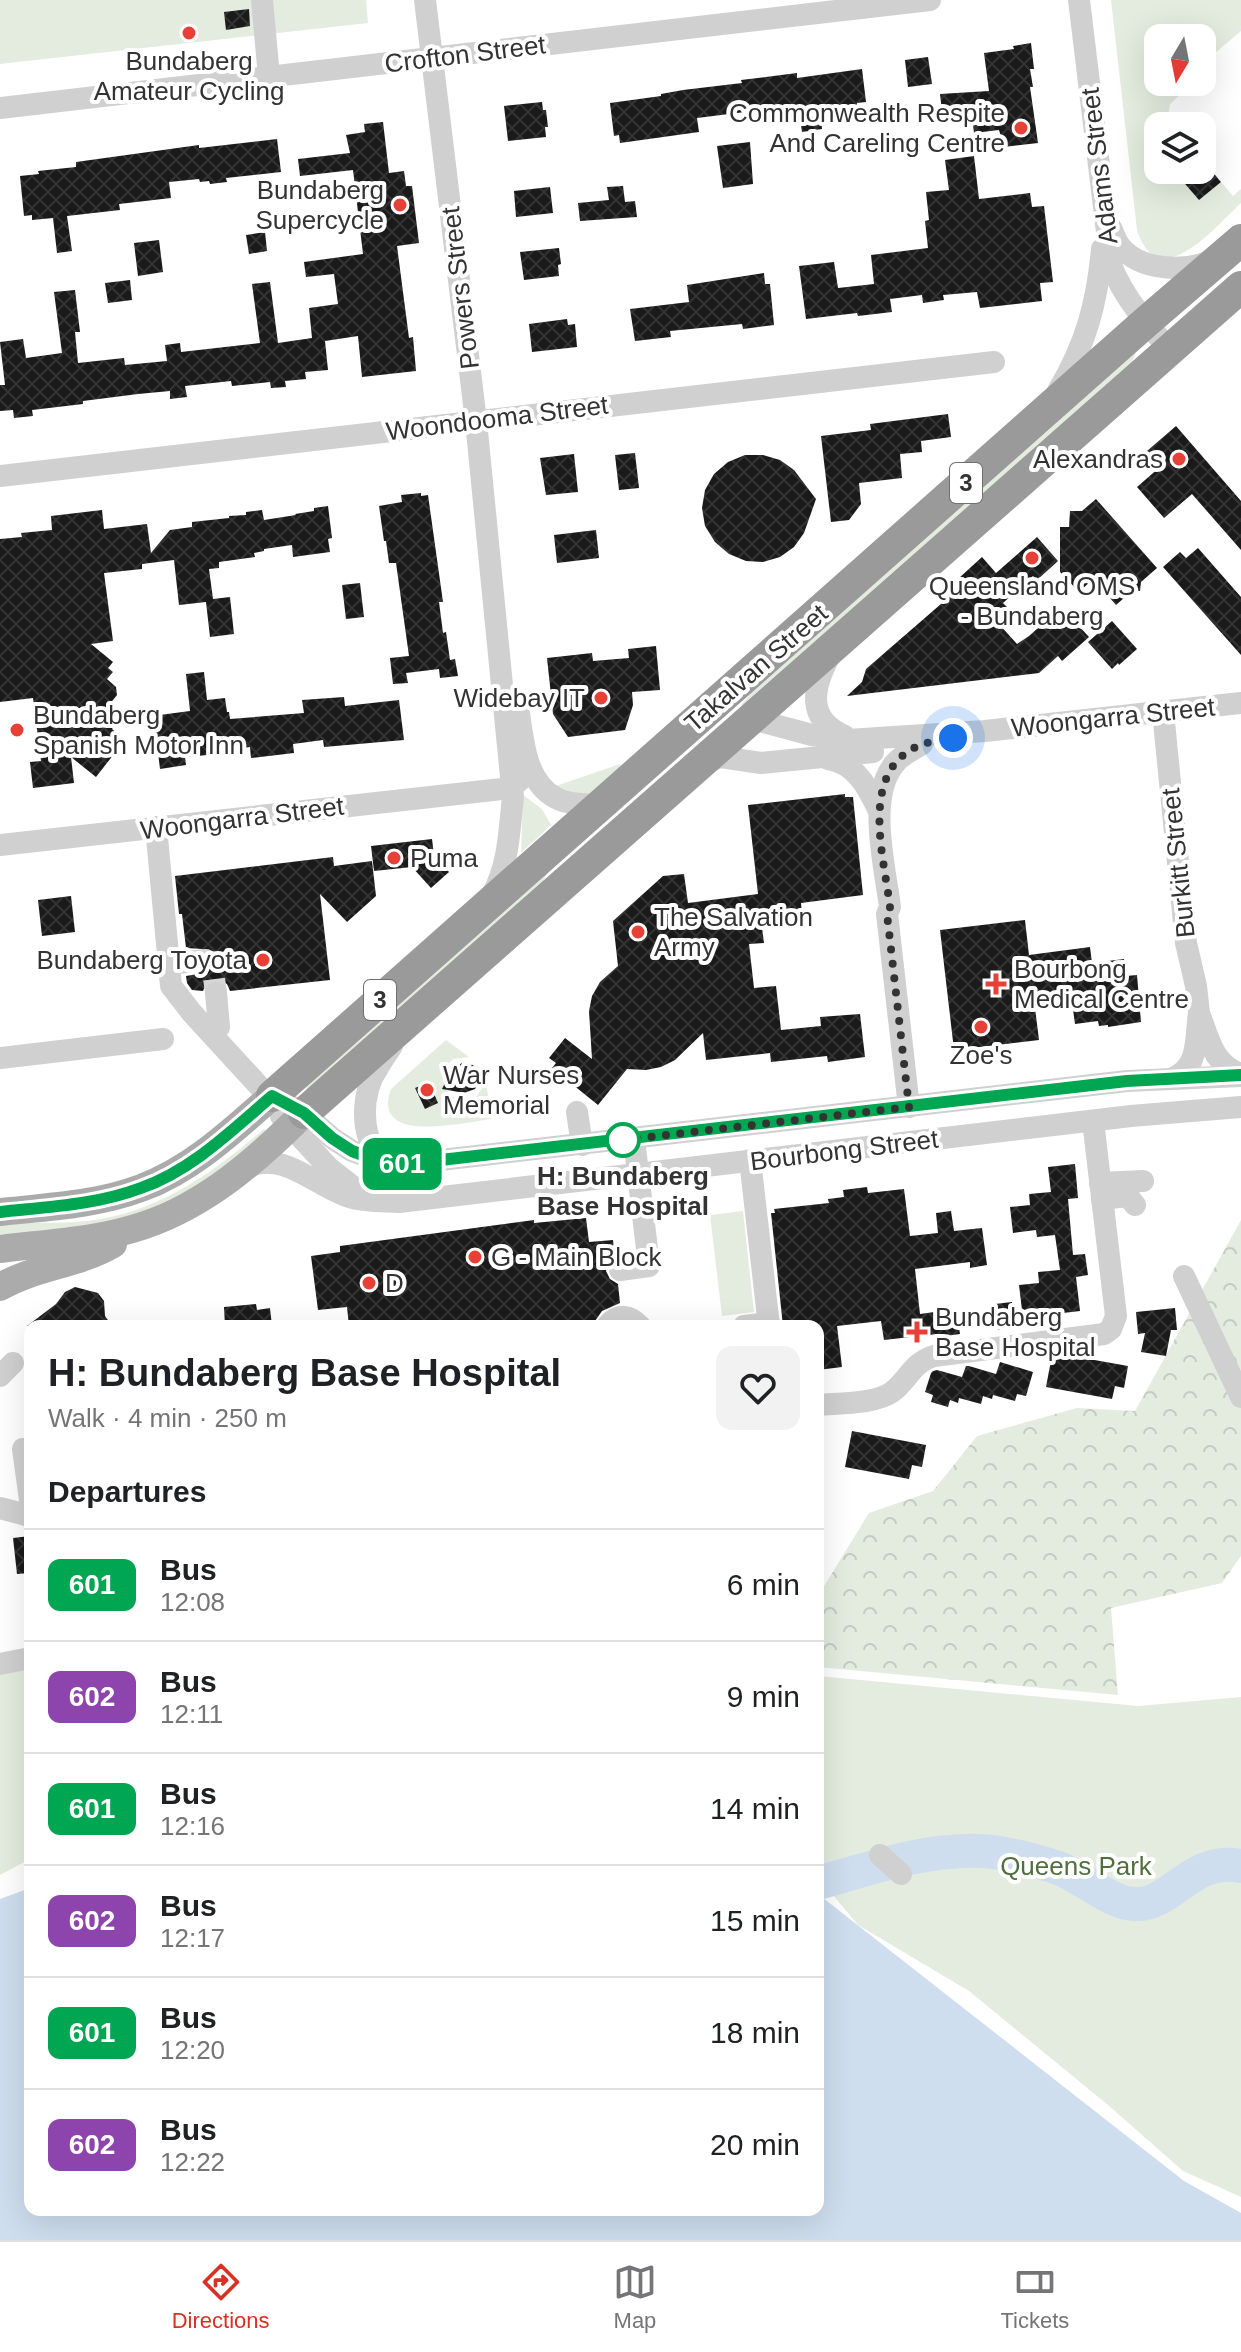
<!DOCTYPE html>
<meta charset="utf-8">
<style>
:root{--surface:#fff;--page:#f2f2f2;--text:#202124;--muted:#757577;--line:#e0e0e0;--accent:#d93025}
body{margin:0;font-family:Arial,sans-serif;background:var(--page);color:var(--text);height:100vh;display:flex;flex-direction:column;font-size:30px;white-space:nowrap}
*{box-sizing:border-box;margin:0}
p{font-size:26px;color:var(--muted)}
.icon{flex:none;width:44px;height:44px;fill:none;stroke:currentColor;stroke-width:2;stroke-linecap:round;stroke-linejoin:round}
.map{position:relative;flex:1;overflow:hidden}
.drawer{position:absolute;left:24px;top:1320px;width:800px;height:896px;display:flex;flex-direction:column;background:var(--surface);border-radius:16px;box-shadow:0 8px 32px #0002}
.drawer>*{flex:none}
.badge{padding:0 16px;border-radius:12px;font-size:28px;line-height:52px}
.needle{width:52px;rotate:190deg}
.fabs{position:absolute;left:1144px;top:24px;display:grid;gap:16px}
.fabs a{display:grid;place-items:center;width:72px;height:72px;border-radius:16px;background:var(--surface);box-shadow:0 8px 32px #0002;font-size:40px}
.you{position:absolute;width:40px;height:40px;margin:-20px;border:6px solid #fff;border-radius:50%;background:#1a73e8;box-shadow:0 0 0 12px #1a73e833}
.map>.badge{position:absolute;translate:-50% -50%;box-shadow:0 0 0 4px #fff}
h2{padding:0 24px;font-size:30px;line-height:72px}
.round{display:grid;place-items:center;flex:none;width:84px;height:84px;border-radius:16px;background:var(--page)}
.summary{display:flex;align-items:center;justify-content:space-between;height:136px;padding:0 24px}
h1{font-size:38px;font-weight:800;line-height:60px}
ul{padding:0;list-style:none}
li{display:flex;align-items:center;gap:24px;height:112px;padding:0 24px;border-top:2px solid var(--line)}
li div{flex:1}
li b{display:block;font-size:30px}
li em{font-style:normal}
li .badge{min-width:88px;font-weight:700;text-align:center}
.dock{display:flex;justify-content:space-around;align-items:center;height:112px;border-top:2px solid var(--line);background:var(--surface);font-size:22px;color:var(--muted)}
.dock a{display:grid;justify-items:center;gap:4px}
.dock .current{color:var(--accent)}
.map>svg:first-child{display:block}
.green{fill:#e4ecdf}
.forest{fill:url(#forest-crowns)}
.water{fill:#cedeee}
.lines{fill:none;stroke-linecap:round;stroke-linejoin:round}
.river{stroke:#cedeee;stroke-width:34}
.building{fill:url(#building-cross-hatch)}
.minor-tunnel{stroke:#d6d6d6;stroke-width:22;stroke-dasharray:22 11;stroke-linecap:butt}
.minor{stroke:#d0d0d0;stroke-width:22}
.major{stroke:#ababab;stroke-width:28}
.highway{stroke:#9a9a9a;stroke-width:32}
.line-casing{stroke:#fff;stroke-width:18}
.line{stroke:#00a651;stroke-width:12}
.walk{stroke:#333;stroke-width:8;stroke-dasharray:0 14.4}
.poi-dot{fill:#e74137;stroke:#fff;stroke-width:3}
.stop-dot{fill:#fff;stroke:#00a651;stroke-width:4}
.labels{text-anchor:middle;stroke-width:8;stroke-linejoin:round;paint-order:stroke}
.shield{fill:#fff;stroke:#707070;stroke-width:2}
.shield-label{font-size:24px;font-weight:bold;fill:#333}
.street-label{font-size:26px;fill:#333;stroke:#fff}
.poi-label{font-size:26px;fill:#333;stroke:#fff;text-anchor:start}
.stop-label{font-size:26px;font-weight:bold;fill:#333;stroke:#fff}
.park-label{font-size:26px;fill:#4f703e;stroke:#fff}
</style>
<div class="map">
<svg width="1241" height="2240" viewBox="0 0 1241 2240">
<defs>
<pattern id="forest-crowns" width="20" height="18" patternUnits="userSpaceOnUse" patternTransform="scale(2)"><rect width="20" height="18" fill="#e4ecdf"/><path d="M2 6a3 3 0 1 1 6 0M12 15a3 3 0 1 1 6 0" fill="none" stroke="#c4cbc0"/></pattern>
<pattern id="building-cross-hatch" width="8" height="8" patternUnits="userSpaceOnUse" patternTransform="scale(2)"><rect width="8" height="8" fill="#1a1a1a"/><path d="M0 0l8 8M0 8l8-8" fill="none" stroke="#333"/></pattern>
</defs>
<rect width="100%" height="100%" fill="#fff"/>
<g class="green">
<polygon points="0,0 366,0 368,23 0,64"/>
<path d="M1111 0H1241V31L1202 64V38H1158V82H1193L1170 104 1166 126H1158V170H1173L1199 200 1221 182 1233 196 1241 189V203C1215 227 1158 297 1137 230Z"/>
<polygon points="1136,349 1135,356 1126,372 746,707 741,705 757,686"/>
<polygon points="620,764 621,766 568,813 553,787"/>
<polygon points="523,795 542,809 551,825 521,853"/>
<polygon points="551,866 542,883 305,1095 307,1085"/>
<path d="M446 1040 469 1057 453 1059 442 1071 445 1089 458 1100 476 1097 486 1083 492 1119C465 1122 370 1146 391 1089Z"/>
<path d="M264 1129 269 1134 219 1175 130 1219 0 1239V1223C29 1222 58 1224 86 1221 158 1213 211 1174 264 1129Z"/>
<polygon points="743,1211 754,1312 722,1316 710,1215"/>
<polygon points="30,1668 30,1859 0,1875 0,1675"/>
<polygon points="818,1676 1138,1706 1241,1697 1241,2197 1183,2171 1108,2105 969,1991 858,1925 818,1877"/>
</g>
<polygon class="forest" points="1241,1220 1241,1556 1222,1583 1111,1608 1118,1695 818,1667 818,1596 869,1513 933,1491 977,1436 1077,1408 1135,1411"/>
<polygon class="water" points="30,1888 30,2210 818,2210 818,1894 1184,2181 1241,2213 1241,2240 0,2240 0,1899"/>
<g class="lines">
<path class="river" d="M818 1883C871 1868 924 1849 980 1851 1005 1852 1034 1860 1058 1868 1082 1876 1110 1904 1135 1904 1172 1906 1191 1856 1241 1866"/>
</g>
<g class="building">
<polygon points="249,9 250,26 226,30 224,12"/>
<polygon points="1031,43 1034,69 1030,69 1033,87 1030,87 1038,143 1004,147 999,130 974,133 971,108 942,111 940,94 989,91 984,53 1014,49 1013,46"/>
<polygon points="928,57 932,84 908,87 905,60"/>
<polygon points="862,69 866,102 857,103 857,106 820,110 822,129 802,132 799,112 778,115 777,106 745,108 745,112 697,118 699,132 620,143 619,135 614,136 610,103 661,96 661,94 683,90 742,83 741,80 797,73 797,78"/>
<polygon points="542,102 543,110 546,110 548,127 545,127 546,137 508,141 504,106"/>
<polygon points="383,122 389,173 404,171 406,186 412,186 419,243 397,246 409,338 413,337 416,371 362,377 358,336 325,341 328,370 305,372 306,379 285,381 286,387 271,388 270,382 232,386 231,381 185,386 187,397 170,399 170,391 138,394 83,401 83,404 32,410 33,416 14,418 13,410 0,411 0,385 5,385 0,342 23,339 26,358 62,353 54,292 75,290 80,332 75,332 78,363 124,358 125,365 167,361 165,345 180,343 181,352 260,343 252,284 270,282 278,343 312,338 309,308 338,304 334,274 306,277 304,262 363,254 353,170 300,176 298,159 350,153 346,135 365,132 364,124"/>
<polygon points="277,139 281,172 226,178 227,182 210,184 209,181 200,182 199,179 169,182 171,198 119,204 120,210 67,216 72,251 57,253 53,218 32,220 32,215 24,216 20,176 39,174 38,171 76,167 76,162 199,145 199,148"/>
<polygon points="750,142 753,184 723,188 717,146"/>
<polygon points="974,156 979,199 1030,193 1032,207 1044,206 1053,282 1040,283 1042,301 980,308 977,292 943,295 944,300 923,303 922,295 890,299 892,312 858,316 857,313 806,319 799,266 834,262 838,288 874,284 871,255 928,248 925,221 929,220 926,192 949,190 945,160"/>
<polygon points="1173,170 1211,170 1221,182 1199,200"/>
<polygon points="623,186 625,202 635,201 637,217 580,221 578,203 609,200 607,187"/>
<polygon points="550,187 553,213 516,217 514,191"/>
<polygon points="265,232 267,251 249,254 246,235"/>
<polygon points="159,240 163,272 138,276 134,243"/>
<polygon points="559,248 561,264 558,265 559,276 524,280 520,252"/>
<polygon points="764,273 765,284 770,284 774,325 743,329 742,324 670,331 671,337 635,341 630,309 689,302 687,285"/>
<polygon points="130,280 132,300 108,303 105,283"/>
<polygon points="567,319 568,325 575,324 577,347 532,352 529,324"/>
<polygon points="948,414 951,437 921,441 922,452 900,454 902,478 859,483 861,504 849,520 831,522 821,436 871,430 870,424"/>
<polygon points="1176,426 1241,501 1241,550 1192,494 1164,518 1137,487 1160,467 1147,451"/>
<polygon points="635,453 639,488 619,490 615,455"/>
<polygon points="574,454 578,492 546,495 540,458"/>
<polygon points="745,455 763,455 780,460 794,470 816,499 804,533 794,547 780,557 763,562 746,561 729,554 715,542 705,526 702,508 705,490 714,474 728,462"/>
<polygon points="421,493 421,496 428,495 443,602 439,602 443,633 446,632 450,660 455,659 458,676 440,678 439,669 406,673 408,683 393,684 390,658 409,656 396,563 389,563 386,541 384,541 379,506 402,502 401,495"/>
<polygon points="1096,499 1157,568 1141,582 1140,591 1133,590 1116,605 1093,579 1079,592 1060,572 1060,527 1069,527 1070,511 1082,511"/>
<polygon points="328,506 332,538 328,539 330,552 293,557 292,545 264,549 264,551 254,553 255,557 219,562 219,568 209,569 213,599 230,597 234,634 210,637 206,602 179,605 174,560 142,564 142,569 104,573 113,641 91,644 113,662 108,668 113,672 107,679 116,687 117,695 109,705 118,712 119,720 112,729 121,737 121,745 96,777 71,757 74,783 33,788 30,762 41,761 33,698 0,702 0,539 22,537 21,533 52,530 51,516 102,510 104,529 147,524 151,553 170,530 192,527 192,522 229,518 229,516 246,515 246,512 262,510 264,520 296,515 295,514 314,511 314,508"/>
<polygon points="596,530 599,558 557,563 554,535"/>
<polygon points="1037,537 1058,561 1037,580 1033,576 1003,603 1007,607 1001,613 1004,617 998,623 1017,644 1029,636 1047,620 1051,625 1065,611 1089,637 1062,661 1058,656 1039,673 847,696 862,682 866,669 964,584 959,578 982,557 996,573"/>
<polygon points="1198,548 1241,597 1241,655 1163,567 1180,552 1186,558"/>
<polygon points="360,583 364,617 346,619 342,585"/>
<polygon points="1112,621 1137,649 1119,665 1118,663 1112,669 1088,642"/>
<polygon points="656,646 660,690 632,692 633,705 625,730 568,737 553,714 547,658 592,653 593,661 629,658 628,649"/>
<polygon points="204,672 207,700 225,698 227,712 229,712 230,719 304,713 302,700 344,697 345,706 399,700 404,740 324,747 323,740 293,744 294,753 251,758 250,747 218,751 219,754 185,757 186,765 160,769 157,744 153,745 151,726 154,726 152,716 190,711 186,674"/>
<polygon points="845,794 845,797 853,797 863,895 801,903 802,915 761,920 764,943 749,944 754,988 776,986 781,1030 821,1026 820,1017 860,1014 865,1057 828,1062 827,1056 771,1062 770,1053 706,1060 703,1033 675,1060 661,1067 646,1070 627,1069 598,1105 552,1068 556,1063 549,1058 565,1038 592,1059 589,1011 592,996 600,982 618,966 613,921 663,876 684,874 688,903 758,894 748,805"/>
<polygon points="432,839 434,855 449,872 431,888 412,867 374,871 371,846"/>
<polygon points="333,857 334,866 372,861 376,896 347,922 320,894 330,980 230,991 227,984 216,979 207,982 203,991 192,990 187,983 186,976 204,973 208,967 210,959 202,949 186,948 182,914 179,914 175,876"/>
<polygon points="71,896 75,932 42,936 38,900"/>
<polygon points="1025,920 1029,955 1090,947 1092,963 1124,959 1126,976 1137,975 1141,1022 1108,1027 1108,1025 1099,1026 1098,1021 1075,1024 1072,1002 1035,1008 1039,1040 954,1050 940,930"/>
<polygon points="462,1063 473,1065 479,1073 478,1084 475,1089 464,1093 442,1089 452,1069"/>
<polygon points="429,1082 438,1103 425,1109 415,1088"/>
<polygon points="1075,1164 1078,1198 1068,1199 1073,1255 1085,1254 1088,1275 1076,1277 1080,1311 1046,1315 1045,1308 1022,1310 1019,1285 1039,1283 1038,1272 1060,1270 1055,1235 1037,1237 1036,1230 1013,1233 1010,1207 1030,1205 1029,1194 1051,1192 1048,1167"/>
<polygon points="867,1187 868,1193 904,1189 910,1236 938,1233 936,1213 951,1211 954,1231 982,1228 987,1265 970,1268 970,1262 915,1269 920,1314 956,1309 960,1334 938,1337 937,1334 884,1340 881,1321 837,1326 842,1367 818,1370 818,1326 783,1326 771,1213 775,1213 774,1209 829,1203 828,1199 844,1197 843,1190"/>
<polygon points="586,1218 589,1242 613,1240 615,1257 607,1264 606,1271 610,1279 618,1284 620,1303 602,1311 595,1321 594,1326 545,1326 545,1322 504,1326 349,1326 347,1307 318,1310 311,1256 340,1252 340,1246 534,1220 534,1223"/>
<polygon points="75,1287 98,1293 104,1301 105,1316 112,1326 27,1326 56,1304 65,1292"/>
<polygon points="1012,1302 1015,1327 998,1330 995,1304"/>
<polygon points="256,1304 257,1310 270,1308 272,1326 225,1326 224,1307"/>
<polygon points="1175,1308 1177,1330 1171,1330 1166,1356 1141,1352 1145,1333 1138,1334 1136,1312"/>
<polygon points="1061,1354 1128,1366 1124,1388 1115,1386 1112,1399 1046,1387 1052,1355"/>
<polygon points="1000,1362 1033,1372 1026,1396 1017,1394 1015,1401 993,1395 992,1399 983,1396 981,1404 959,1398 958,1403 950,1400 948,1407 931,1402 933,1395 925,1392 931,1373 933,1371 937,1370 962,1377 966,1366 969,1366 996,1374"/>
<polygon points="852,1431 926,1445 922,1467 912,1465 909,1479 845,1467"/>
<polygon points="30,1536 30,1573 17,1574 13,1538"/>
</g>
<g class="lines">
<polyline class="minor-tunnel" points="196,961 206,960 212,963 216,993"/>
<g class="minor">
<polyline points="262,0 269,77"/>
<path d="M425 0 476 421 513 797C509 832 509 864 492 895"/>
<path d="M1079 0 1111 265C1124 298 1146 323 1170 350"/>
<polyline points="0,108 930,0"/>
<path d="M1111 228C1114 234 1116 241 1120 246 1140 271 1184 272 1211 261"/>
<path d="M1058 391C1086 344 1097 303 1102 249"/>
<polyline points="0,476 994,362"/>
<path d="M830 655C813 687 805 719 845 736"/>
<path d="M518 706C523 737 524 781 556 798 569 805 586 804 601 805"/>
<polyline points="1163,712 1186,943 1196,986 1199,1013"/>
<polyline points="752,719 812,735 848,740 985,731 1241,703"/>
<path d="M828 759C855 763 867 786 878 809"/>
<polyline points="702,763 721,757 761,763 873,752"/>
<polyline points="156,827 171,986 192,1013 270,1098"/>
<polyline points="0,845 511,788 531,770"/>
<polyline points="169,964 196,961"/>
<polyline points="212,1034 219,1027 216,993"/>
<polyline points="0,1058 163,1039"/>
<path d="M1171 1079C1200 1068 1195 1040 1199 1013 1209 1038 1212 1064 1241 1074"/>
<polyline points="272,1096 304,1113 332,1138 352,1151 379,1161 406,1164 1127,1081 1241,1076"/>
<path d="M909 1107 887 914 890 907C885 866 866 795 896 762 903 754 913 750 922 744"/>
<polyline points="577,1112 582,1145"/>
<polyline points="281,1116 329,1168 356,1189"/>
<polyline points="750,1160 769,1326"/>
<path d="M391 1162C360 1150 361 1104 372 1078 378 1067 385 1056 392 1046"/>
<path d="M245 1168C284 1149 314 1186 349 1197 365 1202 383 1201 399 1202L1131 1116 1241 1107"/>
<polyline points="1100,1183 1143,1181"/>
<polyline points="1102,1199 1128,1196 1135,1205"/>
<polyline points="620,1270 649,1266 634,1139"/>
<polyline points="1184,1276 1241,1397"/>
<path d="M608 1325C618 1313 630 1315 640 1326"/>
<polyline points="744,1326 769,1323"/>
<polyline points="0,1376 13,1363"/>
<path d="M818 1405C838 1403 876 1404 892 1392 908 1380 913 1362 934 1356L1104 1334 1111 1329 1116 1316 1093 1121"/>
<polyline points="23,1449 30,1500 28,1516"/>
<polyline points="0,1508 30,1516"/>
<polyline points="0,1664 30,1658"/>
<polyline points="880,1855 901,1874"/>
</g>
<g class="major">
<path d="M0 1212C47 1207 96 1205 141 1188 191 1170 232 1131 272 1096"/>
<path d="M0 1249C48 1243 99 1241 145 1225 207 1204 258 1159 304 1113"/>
<path d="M0 1287C36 1266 78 1265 113 1244"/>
</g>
<g class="highway">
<polyline points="272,1096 1146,322 1241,240"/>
<polyline points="304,1113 1241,287"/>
</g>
</g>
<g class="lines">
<defs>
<path id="line" d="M0 1212C47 1207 96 1205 141 1188 192 1170 231 1131 272 1096L304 1113 332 1138 352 1151 379 1161 406 1164 1127 1081 1241 1075"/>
</defs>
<use href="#line" class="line-casing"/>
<use href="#line" class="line"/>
<path class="walk" d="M623 1140 909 1107 887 914 890 907C884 856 857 768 923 744 932 741 944 740 953 738"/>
</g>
<g class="poi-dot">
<circle cx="189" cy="33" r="8"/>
<circle cx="1021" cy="128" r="8"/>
<circle cx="400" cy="205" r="8"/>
<circle cx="1179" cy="459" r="8"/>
<circle cx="1032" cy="558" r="8"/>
<circle cx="601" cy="698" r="8"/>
<circle cx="17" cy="730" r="8"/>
<circle cx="394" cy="858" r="8"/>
<circle cx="638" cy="932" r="8"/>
<circle cx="263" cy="960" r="8"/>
<path d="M992 972h8v8h8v8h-8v8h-8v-8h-8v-8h8z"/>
<circle cx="981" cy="1027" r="8"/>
<circle cx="427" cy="1090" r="8"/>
<circle cx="475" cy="1257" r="8"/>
<circle cx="369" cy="1283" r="8"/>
<path d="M913 1320h8v8h8v8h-8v8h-8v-8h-8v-8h8z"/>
</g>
<circle class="stop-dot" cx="623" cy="1140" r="16"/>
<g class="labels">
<g class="shield">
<rect x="950" y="463" width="32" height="40" rx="6"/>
<rect x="364" y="980" width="32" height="40" rx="6"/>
</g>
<g class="shield-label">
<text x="966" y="491">3</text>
<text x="380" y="1008">3</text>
</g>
<g class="street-label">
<text transform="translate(465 54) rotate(-7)" y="9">Crofton Street</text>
<text transform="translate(1099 166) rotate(-97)" y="9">Adams Street</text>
<text transform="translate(460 288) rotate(-97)" y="9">Powers Street</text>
<text transform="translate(497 418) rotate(-7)" y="9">Woondooma Street</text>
<text transform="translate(756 668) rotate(-41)" y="9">Takalvan Street</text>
<text transform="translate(1113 717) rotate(-6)" y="9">Woongarra Street</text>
<text transform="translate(242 818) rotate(-7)" y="9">Woongarra Street</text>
<text transform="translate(1178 863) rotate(-96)" y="9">Burkitt Street</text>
<text transform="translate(844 1150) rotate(-7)" y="9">Bourbong Street</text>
</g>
<g class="poi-label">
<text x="189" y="70" text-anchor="middle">Bundaberg<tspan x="189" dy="30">Amateur Cycling</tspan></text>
<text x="1005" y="122" text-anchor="end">Commonwealth Respite<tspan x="1005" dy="30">And Careling Centre</tspan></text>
<text x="384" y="199" text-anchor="end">Bundaberg<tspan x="384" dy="30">Supercycle</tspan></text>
<text x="1163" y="468" text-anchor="end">Alexandras</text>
<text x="1032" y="595" text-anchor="middle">Queensland OMS<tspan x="1032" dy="30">- Bundaberg</tspan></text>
<text x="585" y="707" text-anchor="end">Widebay IT</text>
<text x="33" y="724">Bundaberg<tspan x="33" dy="30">Spanish Motor Inn</tspan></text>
<text x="410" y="867">Puma</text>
<text x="654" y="926">The Salvation<tspan x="654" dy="30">Army</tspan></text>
<text x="247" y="969" text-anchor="end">Bundaberg Toyota</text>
<text x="1014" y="978">Bourbong<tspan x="1014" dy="30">Medical Centre</tspan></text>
<text x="981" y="1064" text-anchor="middle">Zoe's</text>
<text x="443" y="1084">War Nurses<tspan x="443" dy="30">Memorial</tspan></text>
<text x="491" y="1266">G - Main Block</text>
<text x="385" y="1292">D</text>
<text x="935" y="1326">Bundaberg<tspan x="935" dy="30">Base Hospital</tspan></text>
</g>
<g class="stop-label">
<text x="623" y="1185">H: Bundaberg<tspan x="623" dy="30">Base Hospital</tspan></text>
</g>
<g class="park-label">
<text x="1076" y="1875">Queens Park</text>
</g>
</g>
</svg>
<div class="fabs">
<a><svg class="needle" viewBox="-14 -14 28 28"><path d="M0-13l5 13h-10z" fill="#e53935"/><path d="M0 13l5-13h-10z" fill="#757577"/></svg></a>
<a><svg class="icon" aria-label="layers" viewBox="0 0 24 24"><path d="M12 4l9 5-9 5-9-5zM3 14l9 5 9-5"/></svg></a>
</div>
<div class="you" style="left:953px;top:738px"></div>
<b class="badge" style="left:402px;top:1164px;background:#00a651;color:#fff">601</b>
<section class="drawer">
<div class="summary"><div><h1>H: Bundaberg Base Hospital</h1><p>Walk · 4 min · 250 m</p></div><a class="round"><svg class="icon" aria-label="heart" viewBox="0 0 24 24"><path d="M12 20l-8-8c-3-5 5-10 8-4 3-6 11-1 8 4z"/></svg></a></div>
<h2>Departures</h2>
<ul>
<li><span class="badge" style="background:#00a651;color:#fff">601</span><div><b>Bus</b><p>12:08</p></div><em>6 min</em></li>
<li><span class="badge" style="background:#8e44ad;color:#fff">602</span><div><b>Bus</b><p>12:11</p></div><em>9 min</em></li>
<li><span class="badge" style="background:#00a651;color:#fff">601</span><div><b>Bus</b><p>12:16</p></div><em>14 min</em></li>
<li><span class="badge" style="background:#8e44ad;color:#fff">602</span><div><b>Bus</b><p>12:17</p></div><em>15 min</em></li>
<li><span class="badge" style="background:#00a651;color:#fff">601</span><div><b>Bus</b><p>12:20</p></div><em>18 min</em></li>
<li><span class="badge" style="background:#8e44ad;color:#fff">602</span><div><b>Bus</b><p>12:22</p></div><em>20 min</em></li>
</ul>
</section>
</div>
<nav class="dock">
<a class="current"><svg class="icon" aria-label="directions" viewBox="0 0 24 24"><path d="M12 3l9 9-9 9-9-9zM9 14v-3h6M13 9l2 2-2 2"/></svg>Directions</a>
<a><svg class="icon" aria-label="map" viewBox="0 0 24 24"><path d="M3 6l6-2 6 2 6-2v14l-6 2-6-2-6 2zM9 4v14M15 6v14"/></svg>Map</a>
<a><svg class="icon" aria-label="tickets" viewBox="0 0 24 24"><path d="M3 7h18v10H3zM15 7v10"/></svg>Tickets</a>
</nav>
